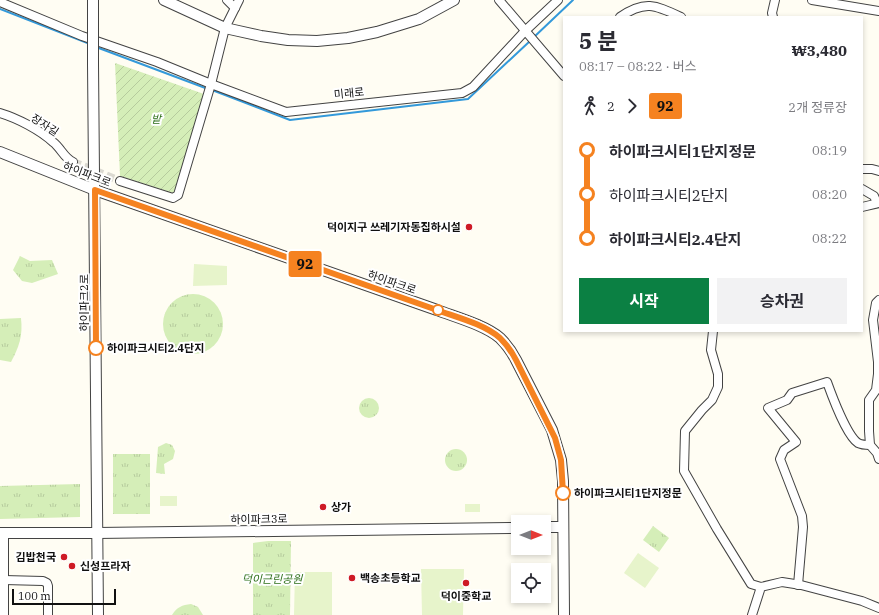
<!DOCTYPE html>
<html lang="ko">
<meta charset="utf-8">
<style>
:root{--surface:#fff;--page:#f2f2f3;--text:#2b2b33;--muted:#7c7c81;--accent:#0b8043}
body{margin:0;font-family:"IBM Plex Serif","Noto Sans KR",serif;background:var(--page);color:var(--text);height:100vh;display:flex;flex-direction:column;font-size:15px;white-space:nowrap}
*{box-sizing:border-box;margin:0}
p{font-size:13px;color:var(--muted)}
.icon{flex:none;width:22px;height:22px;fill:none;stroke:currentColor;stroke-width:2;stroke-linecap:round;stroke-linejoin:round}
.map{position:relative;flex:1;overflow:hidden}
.panel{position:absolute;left:563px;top:16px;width:300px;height:316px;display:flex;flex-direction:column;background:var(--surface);border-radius:0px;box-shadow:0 2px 6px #0003}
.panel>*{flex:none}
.badge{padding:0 8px;border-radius:3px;font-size:14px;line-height:26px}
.needle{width:26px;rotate:90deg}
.fabs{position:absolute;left:511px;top:515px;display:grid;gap:8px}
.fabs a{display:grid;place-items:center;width:40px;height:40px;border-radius:0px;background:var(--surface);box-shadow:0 2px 6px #0003;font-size:20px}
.scale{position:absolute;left:12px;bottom:10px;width:104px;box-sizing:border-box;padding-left:4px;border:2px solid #101010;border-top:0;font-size:11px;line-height:14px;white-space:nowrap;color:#101010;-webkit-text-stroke:3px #fff;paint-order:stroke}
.map>.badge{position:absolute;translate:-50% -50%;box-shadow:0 0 0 2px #fff}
.legs{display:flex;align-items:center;gap:6px;height:44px;padding:0 16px;font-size:13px}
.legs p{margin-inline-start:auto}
.head{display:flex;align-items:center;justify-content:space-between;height:68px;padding:0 16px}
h1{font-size:22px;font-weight:700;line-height:30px}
.button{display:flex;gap:8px;margin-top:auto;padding:8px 16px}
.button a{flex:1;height:46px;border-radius:0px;background:var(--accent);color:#fff;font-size:16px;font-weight:700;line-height:46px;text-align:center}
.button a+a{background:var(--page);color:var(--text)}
ul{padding:0 16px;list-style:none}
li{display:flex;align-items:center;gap:14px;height:44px;font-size:15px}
li i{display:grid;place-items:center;width:6px;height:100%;margin:0 5px;background:currentColor}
li i::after{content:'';width:10px;height:10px;margin:-5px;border:3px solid;border-radius:50%;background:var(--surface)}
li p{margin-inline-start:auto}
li:first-child i{background:linear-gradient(#0000 50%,currentColor 0)}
li:last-child i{background:linear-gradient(currentColor 50%,#0000 0)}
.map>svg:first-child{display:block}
.grass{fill:url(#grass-tufts)}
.garden{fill:url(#garden-furrows)}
.pitch{fill:#e7f4cb}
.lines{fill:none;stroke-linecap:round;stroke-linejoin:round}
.stream{stroke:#3399da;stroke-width:2}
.minor-tunnel{stroke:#dbd9d1;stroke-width:8;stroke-dasharray:8 4;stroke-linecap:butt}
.minor-casing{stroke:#434343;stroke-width:10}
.tertiary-casing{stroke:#434343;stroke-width:12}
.minor{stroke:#fff;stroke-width:8}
.tertiary{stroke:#fff;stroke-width:10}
.tertiary-bridge-casing{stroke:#434343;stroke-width:12;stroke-linecap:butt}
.tertiary-bridge{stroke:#fff;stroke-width:10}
.line-1-casing{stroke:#fff;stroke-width:9}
.line-1{stroke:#f58220;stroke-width:6}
.poi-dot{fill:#ce1a25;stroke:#fff;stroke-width:1.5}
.stop-1-dot{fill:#fff;stroke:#f58220;stroke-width:2}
.labels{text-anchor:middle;stroke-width:4;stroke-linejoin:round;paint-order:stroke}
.street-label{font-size:11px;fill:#101010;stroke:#fff}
.park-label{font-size:11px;font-style:italic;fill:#2c6f19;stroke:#fff}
.poi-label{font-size:11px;font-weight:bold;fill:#101010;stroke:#fff;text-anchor:start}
.stop-label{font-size:11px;font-weight:bold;fill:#101010;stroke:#fff;text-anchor:start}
</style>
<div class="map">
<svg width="879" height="615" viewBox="0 0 879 615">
<defs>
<pattern id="grass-tufts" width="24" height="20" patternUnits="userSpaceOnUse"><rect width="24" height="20" fill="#d5eeb8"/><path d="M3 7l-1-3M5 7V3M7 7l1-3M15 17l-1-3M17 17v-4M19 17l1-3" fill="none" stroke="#b6cb9d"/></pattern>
<pattern id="garden-furrows" width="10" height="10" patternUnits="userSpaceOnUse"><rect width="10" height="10" fill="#d5eeb8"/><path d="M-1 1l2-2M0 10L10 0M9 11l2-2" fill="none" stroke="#b6cb9d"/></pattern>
</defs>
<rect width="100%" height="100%" fill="#fffdf3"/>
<g class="grass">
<polygon points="20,256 30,261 52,260 58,274 32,283 22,281 13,270"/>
<circle cx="193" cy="324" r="30"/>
<path d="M21 318C23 336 19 347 11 362L0 360V319Z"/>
<circle cx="369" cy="408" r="10"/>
<polygon points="166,443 172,445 175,451 173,459 164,464 165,474 156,473 158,447"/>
<circle cx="456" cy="460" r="11"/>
<rect x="113" y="454" width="37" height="60"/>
<polygon points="80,484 80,517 0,519 0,486"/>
<polygon points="653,526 669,538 659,552 643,540"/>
<polygon points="268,541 291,541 290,615 253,615 253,543"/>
<path d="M191 604 198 607 203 615H172C177 607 182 605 191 604Z"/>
</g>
<polygon class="garden" points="115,63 204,94 176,194 120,176"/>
<g class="pitch">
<polygon points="194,264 227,266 227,285 193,286"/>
<rect x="160" y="496" width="17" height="10"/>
<rect x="465" y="504" width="15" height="8"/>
<polygon points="638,553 659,568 645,588 624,573"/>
<polygon points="421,569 464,569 463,615 422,615"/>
<polygon points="295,572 332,572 332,615 294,615"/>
</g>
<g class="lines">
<g class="stream">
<polyline points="0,9 90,44"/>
<polyline points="533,38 573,0"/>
<polyline points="96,47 208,89"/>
<polyline points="212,90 290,120 468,99 530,41"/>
</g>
<polyline class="minor-tunnel" points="73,162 120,181"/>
<defs>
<g id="minor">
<polyline points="227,0 235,8"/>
<polyline points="499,0 564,76"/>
<polyline points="812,0 879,11"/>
<polyline points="0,2 82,36 157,62 211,84 286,112 462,93 473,87 525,31 558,0"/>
<path d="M620 17C645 0 655 5 681 17"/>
<polyline points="773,17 772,13 775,0"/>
<path d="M0 113C17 118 40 130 53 142 61 148 64 158 73 162"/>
<polyline points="862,169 872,169 879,171"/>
<polyline points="120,181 173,198 178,195 211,84 225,28 239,0"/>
<polyline points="862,189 874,196 877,203"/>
<polyline points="862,207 879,203"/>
<polyline points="879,300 876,303 873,320 878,362 878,374 876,390 869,400 869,431 870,445 877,453 879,459"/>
<polyline points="713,331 711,350 718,374 718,387 712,400 702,410 685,431 684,471 717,529 751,584 761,587"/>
<polyline points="4,580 43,581 47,583 48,586 48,615"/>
<path d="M798 585 803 527 802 516 780 459 784 450 796 442 768 408 787 400 792 393 827 382C832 396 847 436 858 443 862 445 866 445 870 445"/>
<polyline points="4,615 4,533"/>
<polyline points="752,615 761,587 782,582 801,585 862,601 879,608"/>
</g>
<g id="tertiary">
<polyline points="164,0 225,28 261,36 288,40 317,41 348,38 377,32 419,19 454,0"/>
<polyline points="93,32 93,0"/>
<polyline points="93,64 98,615"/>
<path d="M0 152 95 190 437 310C455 317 485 325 500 338 506 344 512 352 516 360L552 430 561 460 563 481 564 615"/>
<polyline points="544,527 563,527"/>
<polyline points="0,533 97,533 518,528"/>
</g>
</defs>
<use href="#minor" class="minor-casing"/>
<use href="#tertiary" class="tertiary-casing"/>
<use href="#minor" class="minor"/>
<use href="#tertiary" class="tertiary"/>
<defs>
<polyline id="tertiary-bridge" points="93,32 93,64"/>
</defs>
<use href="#tertiary-bridge" class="tertiary-bridge-casing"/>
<use href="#tertiary-bridge" class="tertiary-bridge"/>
</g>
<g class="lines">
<defs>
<path id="line-1" d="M96 348 95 190 437 310C456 317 484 324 500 338 506 344 512 352 516 360L555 438 561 460 563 493"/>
</defs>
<use href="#line-1" class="line-1-casing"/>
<use href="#line-1" class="line-1"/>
</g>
<g class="poi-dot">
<circle cx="469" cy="227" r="4"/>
<circle cx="323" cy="507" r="4"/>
<circle cx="64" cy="557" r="4"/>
<circle cx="72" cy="566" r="4"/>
<circle cx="352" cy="578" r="4"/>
<circle cx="466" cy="583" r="4"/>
</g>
<g class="stop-1-dot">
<circle cx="438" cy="310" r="5"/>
<circle cx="96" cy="348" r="7"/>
<circle cx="563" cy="493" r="7"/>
</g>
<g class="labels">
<g class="street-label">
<text transform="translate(349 93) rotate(-6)" y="4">미래로</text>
<text transform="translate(45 125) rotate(33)" y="4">장자길</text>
<text transform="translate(87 174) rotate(21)" y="4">하이파크로</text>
<text transform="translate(392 282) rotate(19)" y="4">하이파크로</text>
<text transform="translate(84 303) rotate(-90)" y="4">하이파크2로</text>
<text transform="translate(259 519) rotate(-1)" y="4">하이파크3로</text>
</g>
<g class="park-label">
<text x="156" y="123">밭</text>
<text x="272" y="583">덕이근린공원</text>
</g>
<g class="poi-label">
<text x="461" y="231" text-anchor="end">덕이지구 쓰레기자동집하시설</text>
<text x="331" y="511">상가</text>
<text x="56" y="561" text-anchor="end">김밥천국</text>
<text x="80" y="570">신성프라자</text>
<text x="360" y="582">백송초등학교</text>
<text x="466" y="600" text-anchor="middle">덕이중학교</text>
</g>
<g class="stop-label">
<text x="107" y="352">하이파크시티2.4단지</text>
<text x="574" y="497">하이파크시티1단지정문</text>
</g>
</g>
</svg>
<div class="fabs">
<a><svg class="needle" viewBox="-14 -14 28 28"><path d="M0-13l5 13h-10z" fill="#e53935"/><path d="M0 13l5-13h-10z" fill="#7c7c81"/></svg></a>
<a><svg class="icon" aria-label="locate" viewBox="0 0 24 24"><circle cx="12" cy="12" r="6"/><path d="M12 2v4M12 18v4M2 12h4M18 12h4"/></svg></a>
</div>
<div class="scale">100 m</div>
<b class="badge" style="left:305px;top:264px;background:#f58220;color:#111">92</b>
<section class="panel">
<div class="head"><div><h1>5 분</h1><p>08:17 – 08:22 · 버스</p></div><b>₩3,480</b></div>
<div class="legs"><svg class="icon" aria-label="walk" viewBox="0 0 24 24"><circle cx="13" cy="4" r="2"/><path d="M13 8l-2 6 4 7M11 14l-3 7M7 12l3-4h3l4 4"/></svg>2<svg class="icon" aria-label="forward" viewBox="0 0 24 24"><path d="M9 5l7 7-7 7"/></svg><b class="badge" style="background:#f58220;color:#111">92</b><p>2개 정류장</p></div>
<ul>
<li><i style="color:#f58220"></i><b>하이파크시티1단지정문</b><p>08:19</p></li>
<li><i style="color:#f58220"></i><span>하이파크시티2단지</span><p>08:20</p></li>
<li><i style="color:#f58220"></i><b>하이파크시티2.4단지</b><p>08:22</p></li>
</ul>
<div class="button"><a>시작</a><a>승차권</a></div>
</section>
</div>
